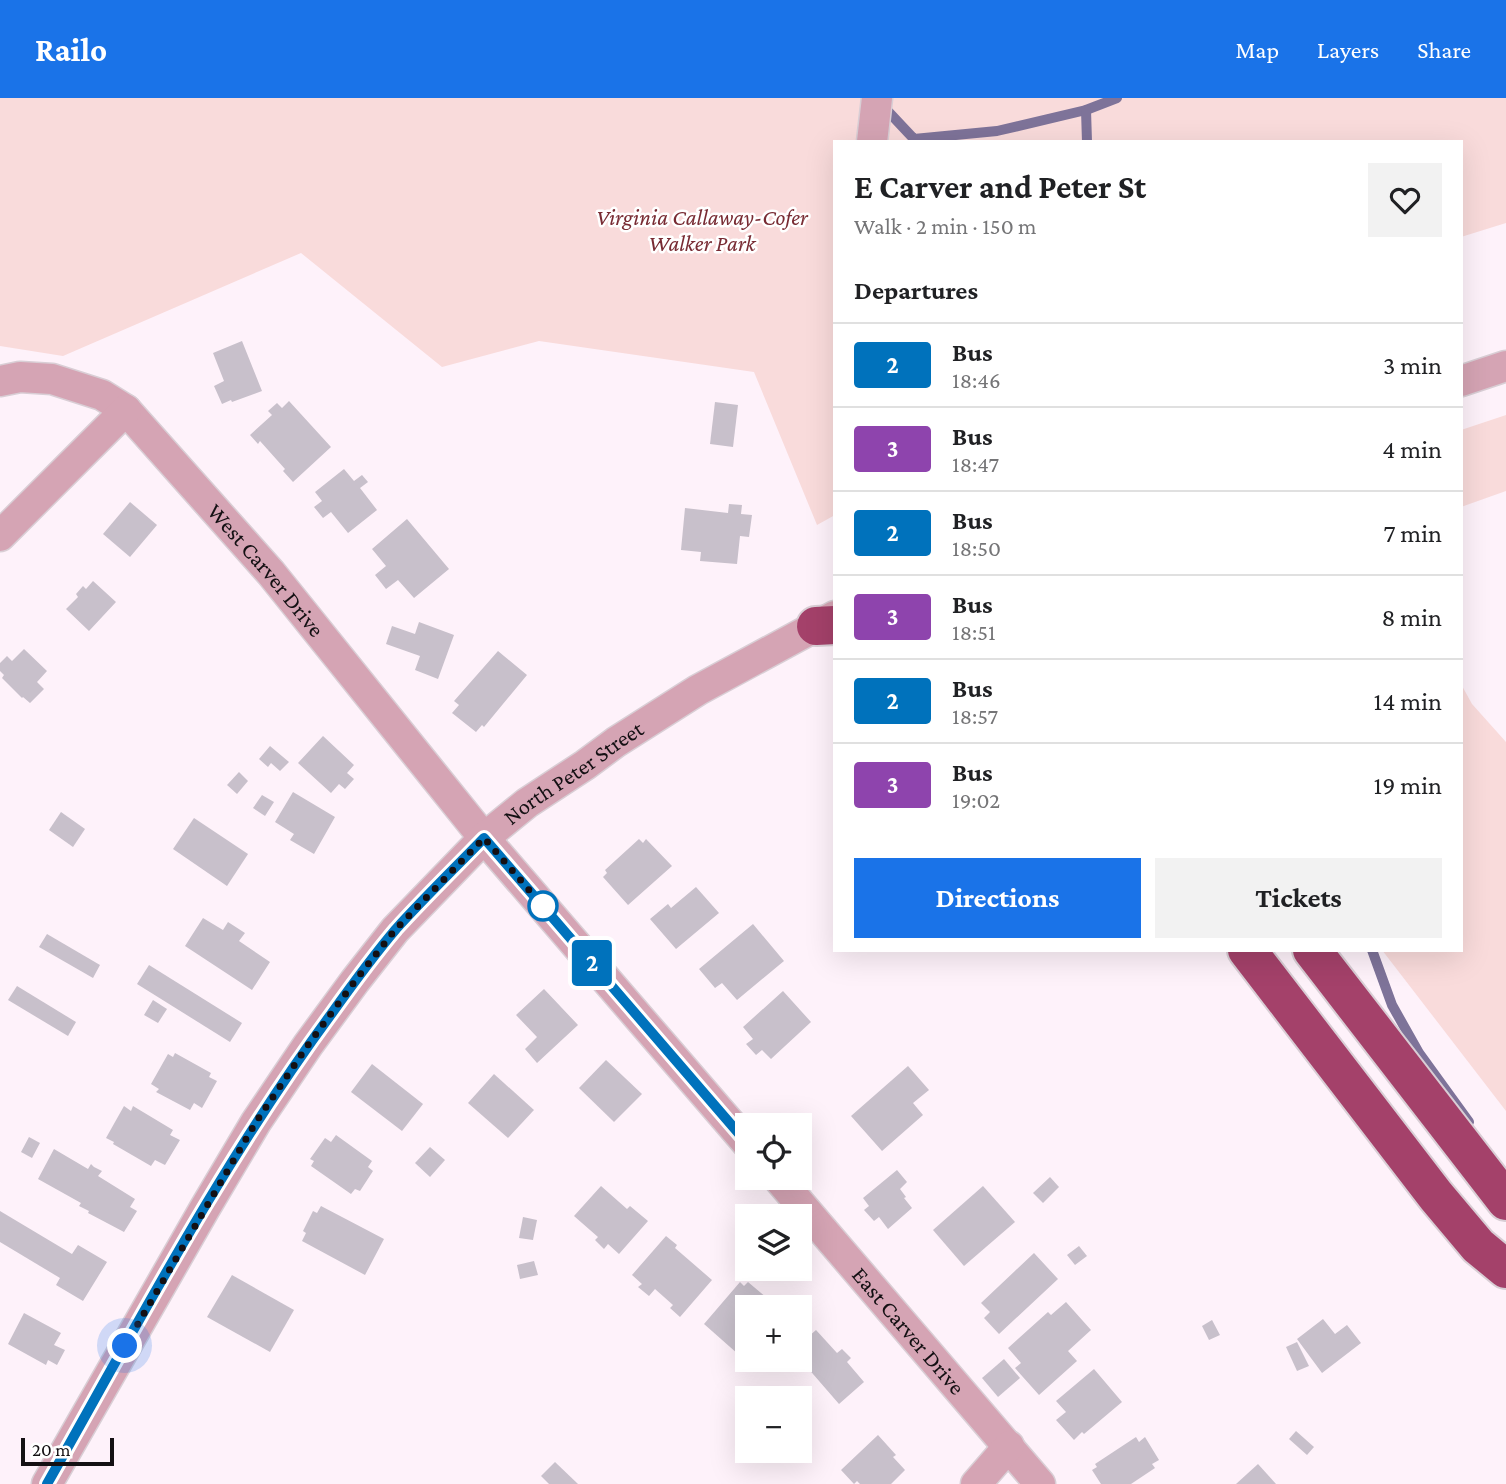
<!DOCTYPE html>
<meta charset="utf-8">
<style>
:root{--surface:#fff;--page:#f2f2f2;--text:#202124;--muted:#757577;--line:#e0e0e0;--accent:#1a73e8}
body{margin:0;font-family:"Crimson Pro",serif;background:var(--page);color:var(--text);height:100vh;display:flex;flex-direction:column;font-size:26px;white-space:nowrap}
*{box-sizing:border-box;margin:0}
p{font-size:23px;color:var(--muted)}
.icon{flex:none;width:38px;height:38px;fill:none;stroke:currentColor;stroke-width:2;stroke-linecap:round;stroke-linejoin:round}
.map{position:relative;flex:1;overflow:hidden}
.details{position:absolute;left:833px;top:42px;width:630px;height:812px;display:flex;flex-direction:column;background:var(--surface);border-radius:0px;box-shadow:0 7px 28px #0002}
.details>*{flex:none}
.badge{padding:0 14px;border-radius:5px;font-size:24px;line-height:46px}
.fabs{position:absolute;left:735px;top:1015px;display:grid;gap:14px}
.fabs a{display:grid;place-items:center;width:77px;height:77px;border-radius:0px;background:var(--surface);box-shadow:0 7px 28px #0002;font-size:35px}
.scale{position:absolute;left:21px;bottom:18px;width:93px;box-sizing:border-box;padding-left:7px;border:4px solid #141013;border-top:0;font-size:19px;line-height:24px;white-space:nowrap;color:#141013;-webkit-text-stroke:5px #fff;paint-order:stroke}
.you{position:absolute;width:35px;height:35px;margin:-18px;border:5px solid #fff;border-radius:50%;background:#1a73e8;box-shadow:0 0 0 10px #1a73e833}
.map>.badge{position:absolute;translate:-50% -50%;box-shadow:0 0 0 4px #fff}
h2{padding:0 21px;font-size:26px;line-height:63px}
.round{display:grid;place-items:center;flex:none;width:74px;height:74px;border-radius:0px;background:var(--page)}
.summary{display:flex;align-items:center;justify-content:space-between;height:119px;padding:0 21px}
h1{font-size:33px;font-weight:700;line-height:52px}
.action{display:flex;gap:14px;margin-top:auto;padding:14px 21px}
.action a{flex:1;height:80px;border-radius:0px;background:var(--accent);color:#fff;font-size:28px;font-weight:700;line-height:80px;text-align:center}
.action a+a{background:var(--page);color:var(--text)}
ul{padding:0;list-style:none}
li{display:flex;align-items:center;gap:21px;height:84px;padding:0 21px;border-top:2px solid var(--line)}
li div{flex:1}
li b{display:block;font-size:26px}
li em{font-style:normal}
li .badge{min-width:77px;font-weight:700;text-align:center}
header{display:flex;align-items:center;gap:42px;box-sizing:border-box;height:98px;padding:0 35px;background:var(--accent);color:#fff}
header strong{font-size:33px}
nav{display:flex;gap:38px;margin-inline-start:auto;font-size:24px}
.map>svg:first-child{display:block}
.green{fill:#f9dbdb}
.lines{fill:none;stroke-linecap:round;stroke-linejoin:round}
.stream{stroke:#7e7399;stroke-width:10}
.building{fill:#c8c0cb}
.minor-casing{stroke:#d9ced5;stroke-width:33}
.highway-casing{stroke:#d9ced5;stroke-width:42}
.minor{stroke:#d5a4b4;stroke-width:30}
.highway{stroke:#a4416a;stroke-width:38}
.line-casing{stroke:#fff;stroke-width:16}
.line{stroke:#0072bc;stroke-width:10}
.walk{stroke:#141013;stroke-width:7;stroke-dasharray:0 12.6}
.stop-dot{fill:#fff;stroke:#0072bc;stroke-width:3.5}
.labels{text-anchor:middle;stroke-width:5;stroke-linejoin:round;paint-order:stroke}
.park-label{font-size:23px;font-style:italic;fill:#782b33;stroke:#fff}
.street-label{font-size:23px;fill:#141013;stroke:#fff}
</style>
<header>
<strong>Railo</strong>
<nav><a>Map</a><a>Layers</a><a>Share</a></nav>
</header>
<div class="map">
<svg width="1506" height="1386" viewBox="0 0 1506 1386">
<rect width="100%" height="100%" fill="#fef2fa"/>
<g class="green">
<polygon points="0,0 1506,0 1506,125 1461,139 1461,44 835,44 835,417 817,427 754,274 539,243 442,269 301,155 63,258 0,248"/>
<polygon points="1506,317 1506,393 1461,409 1461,332"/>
<polygon points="1461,586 1472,606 1506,644 1506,1013 1382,852 1461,852"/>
</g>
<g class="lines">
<g class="stream">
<polyline points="883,8 914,41 997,33 1086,12 1117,0"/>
<polyline points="1086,12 1087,44"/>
<polyline points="1372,852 1392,907 1419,955 1469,1024"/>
</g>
</g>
<g class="building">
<polygon points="242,243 262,293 232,304 231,302 222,306 214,288 224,283 213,255"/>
<polygon points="289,303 331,349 293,384 283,373 285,371 260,343 258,346 250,337 272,317 268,313 277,305 282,310"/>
<polygon points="715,304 738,307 733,349 710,346"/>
<polygon points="344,371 354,383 362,377 368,384 360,390 377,412 348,435 331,414 323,420 314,409 322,403 315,394"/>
<polygon points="130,404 157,427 130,459 103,436"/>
<polygon points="729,406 742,407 741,416 752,417 749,439 740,438 737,466 700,463 701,454 681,452 685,410 728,415"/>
<polygon points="407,421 449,471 414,500 398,482 386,491 375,477 386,468 372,451"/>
<polygon points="93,483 116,504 89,533 66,511 78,499 76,496 83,488 86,491"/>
<polygon points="419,524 454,537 438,581 415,572 420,558 386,546 392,528 415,536"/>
<polygon points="24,551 47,573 37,584 44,591 30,605 23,599 22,600 2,580 4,577 0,573 0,565 7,558 12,563"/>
<polygon points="498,553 527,577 484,629 482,627 476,634 452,615 459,607 454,603"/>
<polygon points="323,638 354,667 347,675 354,681 345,691 339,686 331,695 298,665"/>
<polygon points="270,648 289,664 280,673 271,665 268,669 259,661"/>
<polygon points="239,674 248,683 237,696 227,687"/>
<polygon points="293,694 335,719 314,756 290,742 294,736 275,724"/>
<polygon points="262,697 274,704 265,718 253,710"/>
<polygon points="61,714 85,731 73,749 49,732"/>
<polygon points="194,720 248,756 227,788 173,751"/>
<polygon points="639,741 643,745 646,741 672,768 628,807 603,779 607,775 605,772"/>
<polygon points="696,789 719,815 676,851 650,821 668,806 671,810"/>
<polygon points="203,820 223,832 228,824 245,835 239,843 270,864 252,892 185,848"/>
<polygon points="753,826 784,863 737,902 722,885 715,890 699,871"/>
<polygon points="47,836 100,867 93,880 39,849"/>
<polygon points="149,867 242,925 230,944 137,886"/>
<polygon points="17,888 76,924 68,938 8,902"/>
<polygon points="544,891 578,927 537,965 525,951 537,939 516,917"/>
<polygon points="783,893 811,924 771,961 762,952 756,957 746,946 753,941 743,929"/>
<polygon points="153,902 167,911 158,925 144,917"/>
<polygon points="175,955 211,975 209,979 217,983 202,1010 194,1005 190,1012 156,994 159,991 151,986 168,956 173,959"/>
<polygon points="606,962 642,996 614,1024 579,990"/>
<polygon points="372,966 423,1006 402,1033 351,994"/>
<polygon points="908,968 929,992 913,1005 923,1017 882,1053 851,1018"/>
<polygon points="494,976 534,1012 508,1040 468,1005"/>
<polygon points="124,1008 131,1013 133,1008 173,1032 170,1037 180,1042 165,1067 155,1062 151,1068 113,1046 114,1044 106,1040"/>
<polygon points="336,1037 372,1063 368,1069 373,1073 360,1093 355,1091 351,1096 311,1068 314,1063 310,1061 325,1040 331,1044"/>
<polygon points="29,1039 40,1045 32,1060 21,1054"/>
<polygon points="430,1049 445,1062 430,1079 415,1065"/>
<polygon points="54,1051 88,1071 91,1066 94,1069 102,1073 98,1078 135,1101 130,1109 137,1113 124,1134 88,1115 89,1113 79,1108 81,1105 38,1081"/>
<polygon points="897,1072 907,1084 900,1091 906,1099 904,1100 912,1110 888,1131 879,1119 874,1123 864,1112 869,1108 863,1100"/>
<polygon points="1050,1079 1059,1089 1043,1105 1033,1095"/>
<polygon points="601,1088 627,1111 630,1108 648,1123 619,1156 608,1146 604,1151 595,1142 598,1139 574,1118"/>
<polygon points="983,1088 1015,1124 964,1168 933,1132"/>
<polygon points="321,1108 384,1141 365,1177 302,1143 306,1135 303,1133 313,1113 317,1115"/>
<polygon points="0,1113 72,1156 78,1147 107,1164 83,1203 56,1187 60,1180 0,1144"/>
<polygon points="523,1119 537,1122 533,1142 519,1140"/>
<polygon points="666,1138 677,1147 675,1150 712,1182 680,1219 670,1210 673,1207 655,1191 649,1198 638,1189 642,1186 632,1177"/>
<polygon points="1079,1148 1087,1158 1075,1167 1067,1157"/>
<polygon points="1034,1155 1058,1181 999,1236 984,1220 990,1214 981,1205"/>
<polygon points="534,1163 538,1177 520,1181 517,1167"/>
<polygon points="232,1177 294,1212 270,1254 207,1219"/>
<polygon points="740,1184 744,1188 748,1184 767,1200 759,1209 747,1209 747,1264 704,1226"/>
<polygon points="1066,1204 1091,1232 1068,1253 1077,1263 1039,1297 1015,1270 1021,1265 1008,1250 1048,1214 1051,1217"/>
<polygon points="24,1215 61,1235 54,1247 65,1252 57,1267 48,1262 46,1267 8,1246"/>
<polygon points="1323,1221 1335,1236 1347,1227 1361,1245 1322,1275 1297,1241"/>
<polygon points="1212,1222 1220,1237 1209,1242 1202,1228"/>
<polygon points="816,1232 837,1255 842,1251 851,1260 847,1264 864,1284 839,1306 800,1261 800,1246"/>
<polygon points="1297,1244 1309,1268 1297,1273 1286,1249"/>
<polygon points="1004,1261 1020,1280 998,1299 982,1280"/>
<polygon points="1094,1271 1122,1304 1084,1336 1082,1334 1074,1342 1056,1322 1066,1314 1056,1303"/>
<polygon points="1296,1333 1314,1349 1307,1357 1289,1341"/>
<polygon points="878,1337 896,1357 893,1359 905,1372 891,1386 860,1386 857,1383 854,1386 841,1372"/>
<polygon points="1136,1339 1139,1344 1145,1339 1159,1362 1152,1366 1155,1370 1131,1386 1101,1386 1092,1372 1097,1369 1095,1366"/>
<polygon points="555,1364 578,1386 549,1386 541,1378"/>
<polygon points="1258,1366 1276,1386 1236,1386"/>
</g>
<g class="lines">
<defs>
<g id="minor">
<polyline points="872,44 877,0"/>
<path id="s1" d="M0 283 20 279 52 281 102 297 126 312 271 475 484 740 747 1045"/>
<polyline points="1461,283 1506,268"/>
<polyline points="0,438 126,312"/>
<path id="s2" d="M778 1080 1040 1386"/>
<path id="s3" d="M47 1386 205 1110 256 1024 308 947 355 883 395 832 484 740 527 705 585 667 616 644 698 592 835 518"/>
<polyline points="976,1386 1009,1348"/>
</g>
<g id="highway">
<polyline points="816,528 835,527"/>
<polyline points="1247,852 1436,1098 1478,1148 1506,1171"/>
<polyline points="1312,852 1506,1103"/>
</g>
</defs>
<use href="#minor" class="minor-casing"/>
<use href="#highway" class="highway-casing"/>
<use href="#minor" class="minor"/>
<use href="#highway" class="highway"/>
</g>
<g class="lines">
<defs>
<path id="line" d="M47 1386C137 1227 223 1063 332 915 352 887 373 858 396 831 424 800 455 770 484 740L747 1045"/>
</defs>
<use href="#line" class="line-casing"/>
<use href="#line" class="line"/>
<polyline class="walk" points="125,1248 256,1024 308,947 355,883 395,832 484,740 543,808"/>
</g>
<circle class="stop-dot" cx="543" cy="808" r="14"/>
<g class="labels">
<g class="park-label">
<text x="702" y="127">Virginia Callaway-Cofer<tspan x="702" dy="26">Walker Park</tspan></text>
</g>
<g class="street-label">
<text dy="8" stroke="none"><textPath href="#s1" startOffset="346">West Carver Drive</textPath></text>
<text dy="8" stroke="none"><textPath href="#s3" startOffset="894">North Peter Street</textPath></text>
<text dy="8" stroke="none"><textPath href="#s2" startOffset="201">East Carver Drive</textPath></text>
</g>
</g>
</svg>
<div class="fabs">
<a><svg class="icon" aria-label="locate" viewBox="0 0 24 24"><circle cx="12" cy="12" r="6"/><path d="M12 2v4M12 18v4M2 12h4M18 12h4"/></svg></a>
<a><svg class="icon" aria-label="layers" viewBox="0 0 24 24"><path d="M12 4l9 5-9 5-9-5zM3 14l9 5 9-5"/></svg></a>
<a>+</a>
<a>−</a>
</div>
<div class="scale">20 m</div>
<div class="you" style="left:125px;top:1248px"></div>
<b class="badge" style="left:592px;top:865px;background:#0072bc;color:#fff">2</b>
<section class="details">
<div class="summary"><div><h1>E Carver and Peter St</h1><p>Walk · 2 min · 150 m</p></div><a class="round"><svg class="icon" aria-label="heart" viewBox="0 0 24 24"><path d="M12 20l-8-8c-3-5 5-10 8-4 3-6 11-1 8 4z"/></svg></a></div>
<h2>Departures</h2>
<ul>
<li><span class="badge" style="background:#0072bc;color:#fff">2</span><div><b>Bus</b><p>18:46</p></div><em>3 min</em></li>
<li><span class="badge" style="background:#8e44ad;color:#fff">3</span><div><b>Bus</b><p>18:47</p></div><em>4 min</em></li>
<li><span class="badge" style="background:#0072bc;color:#fff">2</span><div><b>Bus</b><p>18:50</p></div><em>7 min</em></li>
<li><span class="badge" style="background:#8e44ad;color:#fff">3</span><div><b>Bus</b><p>18:51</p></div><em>8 min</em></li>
<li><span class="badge" style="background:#0072bc;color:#fff">2</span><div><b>Bus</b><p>18:57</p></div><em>14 min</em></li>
<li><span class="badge" style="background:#8e44ad;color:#fff">3</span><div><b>Bus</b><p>19:02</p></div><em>19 min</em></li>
</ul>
<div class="action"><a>Directions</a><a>Tickets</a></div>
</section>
</div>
